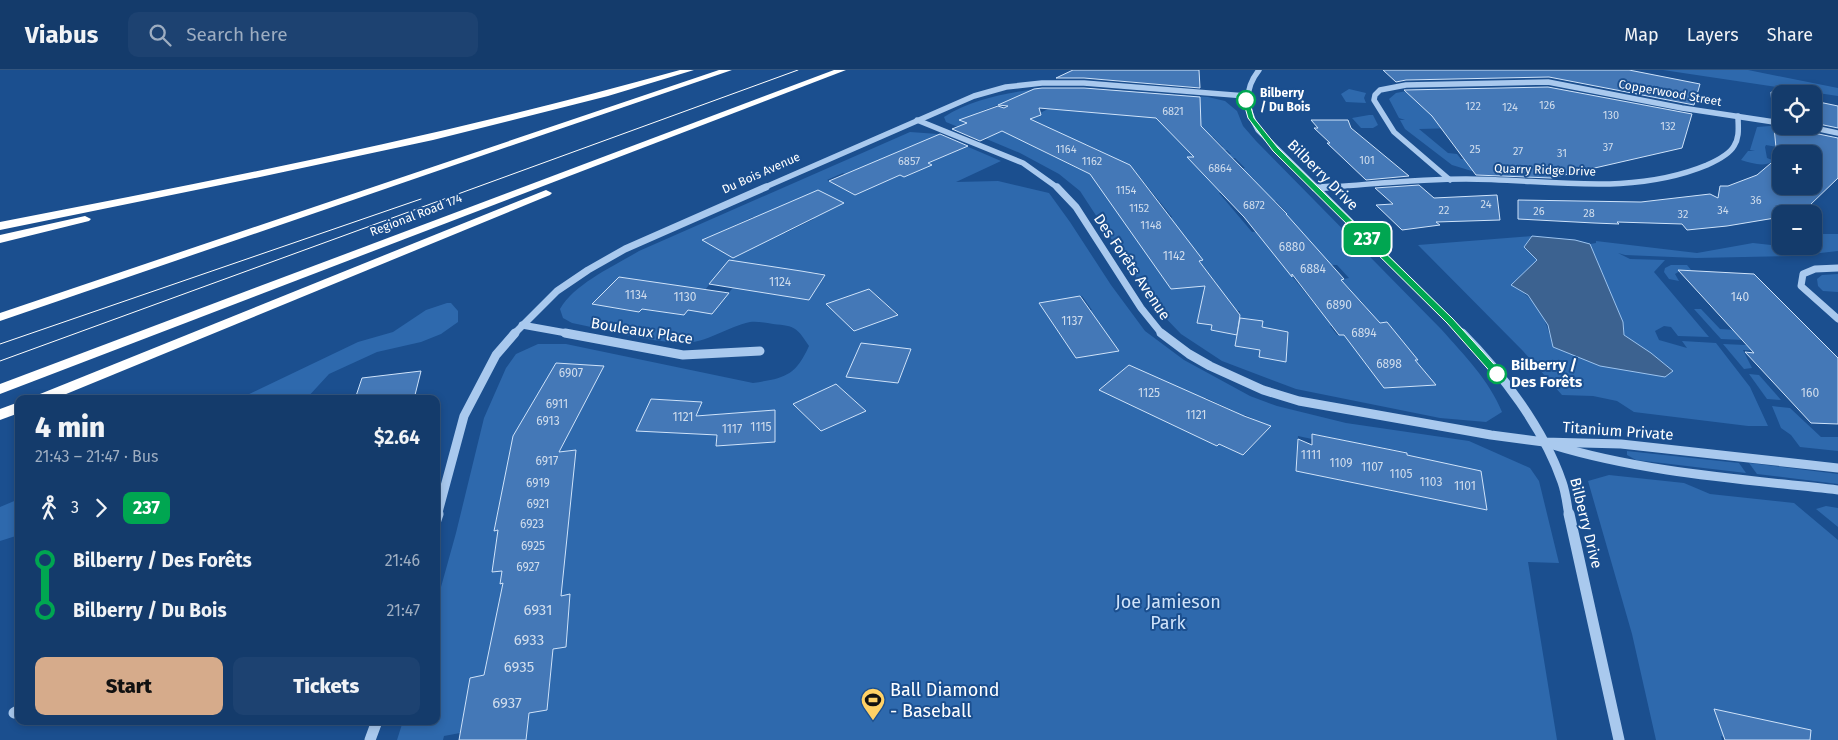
<!DOCTYPE html>
<meta charset="utf-8">
<style>
:root{--surface:#143b6b;--page:#1d4271;--text:#f1f3f6;--muted:#9dadc1;--line:#33557e;--accent:#d6ab8b}
body{margin:0;font-family:"Fira Sans",sans-serif;background:var(--page);color:var(--text);height:100vh;display:flex;flex-direction:column;font-size:19px;white-space:nowrap}
*{box-sizing:border-box;margin:0}
p{font-size:16px;color:var(--muted)}
.icon{flex:none;width:28px;height:28px;fill:none;stroke:currentColor;stroke-width:2;stroke-linecap:round;stroke-linejoin:round}
.map{position:relative;flex:1;overflow:hidden}
.side{position:absolute;left:15px;top:325px;width:425px;height:330px;display:flex;flex-direction:column;background:var(--surface);border-radius:10px;box-shadow:0 2px 8px #0003,0 0 0 1px var(--line)}
.side>*{flex:none}
.badge{padding:0 10px;border-radius:8px;font-size:18px;line-height:32px}
.controls{position:absolute;left:1772px;top:15px;display:grid;gap:10px}
.controls a{display:grid;place-items:center;width:50px;height:50px;border-radius:10px;background:var(--surface);box-shadow:0 2px 8px #0003,0 0 0 1px var(--line);font-size:25px}
.map>.badge{position:absolute;translate:-50% -50%;box-shadow:0 0 0 2px #fff}
.legs{display:flex;align-items:center;gap:8px;height:55px;padding:0 20px;font-size:16px}
.legs p{margin-inline-start:auto}
.overview{display:flex;align-items:center;justify-content:space-between;height:85px;padding:0 20px}
h1{font-size:28px;font-weight:800;line-height:38px}
.button{display:flex;gap:10px;margin-top:auto;padding:10px 20px}
.button a{flex:1;height:58px;border-radius:10px;background:var(--accent);color:#111;font-size:20px;font-weight:800;line-height:58px;text-align:center}
.button a+a{background:var(--page);color:var(--text)}
ul{padding:0 20px;list-style:none}
li{display:flex;align-items:center;gap:18px;height:50px;font-size:19px}
li i{display:grid;place-items:center;width:8px;height:100%;margin:0 6px;background:currentColor}
li i::after{content:'';width:12px;height:12px;margin:-6px;border:4px solid;border-radius:50%;background:var(--surface)}
li p{margin-inline-start:auto}
li:first-child i{background:linear-gradient(#0000 50%,currentColor 0)}
li:last-child i{background:linear-gradient(currentColor 50%,#0000 0)}
header{display:flex;align-items:center;gap:30px;box-sizing:border-box;height:70px;padding:0 25px;background:var(--surface);border-bottom:1px solid var(--line)}
header strong{font-size:24px}
nav{display:flex;gap:28px;margin-inline-start:auto;font-size:18px}
.search{width:350px;height:45px;background:var(--page);display:flex;align-items:center;gap:12px;box-sizing:border-box;padding:0 18px;border-radius:10px;color:var(--muted);font-size:19px}
.map>svg:first-child{display:block}
.green{fill:#2e69ad;fill-rule:evenodd}
.water{fill:#3c6290;stroke:#9cc4f0}
.building{fill:#4478b7;stroke:#cfe3fa;fill-rule:evenodd}
.lines{fill:none;stroke-linecap:round;stroke-linejoin:round}
.minor-far3{stroke:#a9c9ee;stroke-width:5.5}
.minor-far2{stroke:#a9c9ee;stroke-width:7}
.minor-far1{stroke:#a9c9ee;stroke-width:9}
.minor{stroke:#a9c9ee;stroke-width:11}
.highway{fill:#fff;fill-rule:evenodd}
.tram{stroke:#fff;stroke-width:1}
.line-1{fill:#00a651;stroke:#fff}
.stop-1-dot{fill:#fff;stroke:#00a651;stroke-width:2.5}
.labels{text-anchor:middle;stroke-width:4;stroke-linejoin:round;paint-order:stroke}
.far-number-label{font-size:11px;fill:#d0dded}
.far-stop-label{font-size:12px;font-weight:bold;fill:#fff;stroke:#1b4f8f;text-anchor:start}
.far-street-label{font-size:12px;fill:#fff;stroke:#1b4f8f}
.number-label{font-size:12px;fill:#d0dded}
.street-label{font-size:15px;fill:#fff;stroke:#1b4f8f}
.stop-label{font-size:15px;font-weight:bold;fill:#fff;stroke:#1b4f8f;text-anchor:start}
.near-number-label{font-size:15px;fill:#d0dded}
.near-park-label{font-size:18px;fill:#cfe3fa;stroke:#1b4f8f}
.near-poi-label{font-size:18px;fill:#fff;stroke:#1b4f8f;text-anchor:start}
</style>
<header>
<strong>Viabus</strong>
<div class="search"><svg class="icon" aria-label="search" viewBox="0 0 24 24"><circle cx="10" cy="10" r="6"/><path d="M15 15l6 6"/></svg>Search here</div>
<nav><a>Map</a><a>Layers</a><a>Share</a></nav>
</header>
<div class="map">
<svg width="1838" height="670" viewBox="0 0 1838 670">
<rect width="100%" height="100%" fill="#1b4f8f"/>
<g class="green">
<polygon points="1663,0 1748,0 1838,18 1838,26"/>
<path d="M1045 18H1081L1208 27 1225 31 1237 41 1243 56 1256 71 1441 259C1464 285 1489 310 1502 342L1486 352 1440 348 1296 319 1222 291 1181 264 1157 239 1080 121 1059 104 1020 83 946 52 944 47C973 28 1011 22 1045 18ZM1000 34 1064 35 1055 40 1050 38 1040 43 981 45 977 43ZM1200 36 1201 51 1164 48ZM1213 67 1223 77H1220L1223 80H1227L1231 84 1225 85 1228 88H1235L1245 98 1239 99 1254 109 1216 113 1188 87H1193L1178 70ZM1027 73 1086 74 1114 88 1087 99H1079L1061 90 1063 85 1056 88ZM1135 101 1172 147 1171 148H1167L1092 105ZM1253 119 1268 132 1276 131 1287 143 1279 144 1289 158 1252 162 1219 123ZM1185 167 1203 190 1199 191 1217 214 1171 219 1155 196 1146 170ZM1282 194 1337 195 1349 208 1339 210 1350 219 1354 231 1360 230 1367 238 1321 242ZM1201 235 1240 241V248L1262 251V257L1288 262 1286 291 1259 287 1260 280 1236 276 1237 265 1211 260 1212 255 1197 252ZM1387 252 1395 262 1399 275H1406L1418 290 1409 291 1435 315 1384 318 1344 265H1337L1330 256Z"/>
<polygon points="1349,19 1366,23 1364,28 1366,33 1346,32 1341,24"/>
<polygon points="1417,19 1457,58 1419,59 1448,83 1457,84 1461,89 1473,89 1475,102 1452,95 1405,59 1400,50 1405,50 1399,48 1389,29 1396,23"/>
<polygon points="1369,45 1373,45 1378,55 1373,58 1361,58 1352,48"/>
<path d="M1770 56H1781L1783 78 1766 75 1765 77 1767 88 1775 91C1764 97 1754 94 1741 90L1748 81H1755L1750 80 1757 57Z"/>
<path d="M910 62 938 64 1001 91 956 112 998 111 1049 123 1070 152 1111 215 1145 261 1184 290 1250 326 1277 336 1346 353 1469 371 1530 398 1539 411 1559 493 1528 492 1557 670H526L529 643 547 640 553 579 566 577 570 525 509 533 500 587 487 589 484 605 470 608 460 663 444 666 443 670H397L403 651H436V535L456 463 484 348 506 298 516 284 538 274H566L753 313C784 308 795 307 809 276 797 258 796 256 773 254 766 253 757 251 750 252 727 257 705 274 681 273 644 271 607 260 572 253L563 248 560 239C574 214 614 196 639 181ZM953 82 928 93 904 107 900 105 851 123 827 110 843 103 848 106ZM753 147 759 150 814 149 785 163 779 161 703 170ZM777 198 825 204V205L809 230 759 222ZM619 207 705 220 712 211 735 215 712 244 693 233 684 245 642 238 639 242 593 234ZM869 219 898 244 854 260ZM1082 226 1092 240 1086 241 1119 281 1076 288 1039 233ZM911 280 898 313 847 307ZM1129 295 1165 313 1167 312 1187 321 1203 331 1206 328 1236 342 1233 345 1242 349 1245 345 1270 357 1243 385 1219 374 1217 376 1100 320ZM837 315 866 341 821 361 793 334ZM651 329 702 332 689 363ZM775 340V372L716 376 719 344ZM1313 364 1348 371V376H1373L1406 382 1407 388 1481 401 1487 440 1296 401 1298 366 1312 369ZM575 380 563 504 501 514 502 501 492 502 496 477 508 459 494 460 499 435 512 433 521 387Z"/>
<path d="M1817 164H1838V181L1794 186 1696 188 1625 185 1618 183 1630 189 1665 190 1654 202 1709 267 1678 266 1671 257 1664 256 1655 261 1659 270 1687 278 1682 271 1716 273 1750 317 1768 356H1748L1634 342 1617 331 1593 326 1562 325 1523 281 1418 175 1532 166 1524 177 1537 190 1512 215C1538 231 1546 248 1553 277L1651 283 1624 265 1623 252 1590 174 1596 173V171L1697 183 1753 173 1805 179 1808 176H1814V168Z"/>
<polygon points="1671,195 1687,195 1691,200 1682,200 1675,204 1679,211 1669,209 1664,202 1665,198"/>
<polygon points="1838,204 1838,222 1823,221 1818,216 1817,209 1822,205"/>
<polygon points="447,233 451,233 458,241 458,252 441,264 421,272 377,282 329,304 306,329 239,329 358,272 393,262 426,240"/>
<polygon points="1694,239 1701,239 1720,259 1750,261 1766,271 1721,269"/>
<polygon points="1723,274 1791,277 1786,282 1743,280 1752,298 1744,299"/>
<polygon points="1749,304 1759,305 1781,330 1767,329"/>
<polygon points="1772,336 1790,338 1821,367 1838,367 1838,381 1800,377 1791,365 1781,358"/>
<polygon points="1627,381 1739,393 1746,403 1636,390 1627,385"/>
<polygon points="1749,393 1838,404 1838,414 1757,404"/>
<polygon points="1609,405 1684,413 1710,424 1794,433 1838,470 1838,670 1788,670 1781,654 1715,639 1724,667 1721,666 1722,670 1656,670 1632,564 1588,411"/>
<polygon points="19,429 19,465 0,471 0,437"/>
<polygon points="1826,436 1838,438 1838,457 1816,439"/>
</g>
<polygon class="water" points="1532,166 1575,170 1590,174 1623,252 1624,265 1651,283 1673,301 1665,307 1600,296 1553,277 1548,255 1528,225 1511,215 1537,190 1524,177"/>
<g class="building">
<polygon points="1073,0 1199,0 1200,18 1084,8 1056,8"/>
<polygon points="1383,0 1629,0 1700,14 1694,35 1549,7 1406,10 1396,12"/>
<polygon points="1548,17 1692,44 1682,78 1551,108 1476,105 1432,46 1404,20"/>
<polygon points="1042,18 1084,18 1200,27 1201,56 1287,144 1286,144 1344,209 1341,210 1380,253 1387,252 1418,290 1415,290 1436,315 1384,318 1344,265 1339,265 1292,204 1292,207 1244,147 1187,87 1194,87 1156,48 1039,38 1041,45 1030,49 1130,95 1203,190 1199,191 1240,245 1237,265 1211,260 1212,255 1197,253 1205,216 1171,219 1090,104 1002,61 980,71 952,59 967,53 959,50 998,36 1004,38 1008,36 998,35 1034,19"/>
<polygon points="1771,22 1781,24 1781,48 1773,47"/>
<polygon points="1814,31 1838,36 1838,58 1814,53"/>
<polygon points="1311,50 1348,50 1351,58 1409,106 1366,110 1327,73 1330,73 1314,58 1318,58"/>
<path d="M1784 56H1800L1804 61 1838 68V108L1810 135 1788 141 1795 144H1781V147L1727 156 1687 160 1682 154 1617 152 1619 154 1594 153 1518 149V130L1641 132 1710 124 1718 128 1720 116H1728L1757 105 1777 88 1774 57ZM1781 84H1814V116H1781Z"/>
<polygon points="940,64 968,76 928,93 932,95 904,107 900,105 855,125 829,111"/>
<polygon points="1419,115 1434,128 1497,125 1500,150 1436,152 1440,155 1402,160 1376,135 1393,134 1375,118"/>
<polygon points="818,120 844,133 733,188 702,170"/>
<polygon points="729,190 801,201 825,205 809,230 709,214"/>
<polygon points="1678,200 1754,204 1838,288 1838,354 1811,353 1745,282 1754,283"/>
<polygon points="619,207 681,216 729,223 712,244 688,240 684,245 642,239 639,242 592,234"/>
<polygon points="869,219 898,245 854,261 826,234"/>
<polygon points="1080,226 1119,281 1076,288 1039,233"/>
<polygon points="1240,248 1263,251 1262,257 1288,262 1286,292 1259,287 1260,280 1235,276"/>
<polygon points="861,273 911,279 898,313 846,307"/>
<polygon points="556,293 604,296 559,382 576,380 561,526 570,524 566,577 553,579 547,640 529,643 526,670 459,670 470,608 484,605 503,513 500,514 502,501 492,502 498,460 494,461 513,366"/>
<polygon points="1129,295 1244,346 1271,356 1243,385 1219,374 1217,376 1099,320"/>
<polygon points="421,301 414,329 355,329 362,308"/>
<polygon points="836,314 866,341 821,361 793,334"/>
<polygon points="651,329 702,332 696,346 775,340 775,372 716,376 717,365 636,361"/>
<polygon points="1312,364 1407,383 1407,385 1481,401 1487,440 1296,401 1298,369 1312,375"/>
<polygon points="1714,639 1811,660 1810,670 1725,670"/>
</g>
<g class="lines">
<g class="minor-far3">
<path d="M1259 0C1243 20 1246 39 1258 60L1317 118"/>
<polyline points="917,50 1023,93 1058,118"/>
<polyline points="1805,56 1838,63"/>
<polyline points="1450,110 1394,62 1374,30 1375,25 1380,20 1406,15 1548,12 1682,38 1781,53"/>
<polyline points="763,118 974,26 1006,17 1042,13 1084,13 1246,26"/>
<path d="M1315 118C1365 115 1416 109 1466 109 1547 109 1630 127 1707 95 1716 91 1729 85 1734 76 1740 67 1738 56 1738 46"/>
</g>
<g class="minor-far2">
<polyline points="1057,117 1076,137 1141,238 1162,264"/>
<polyline points="1315,117 1463,264"/>
<polyline points="1315,118 1330,117"/>
<polyline points="1838,198 1815,199 1803,204 1801,216 1838,249"/>
<polyline points="522,255 572,264"/>
<polyline points="514,264 557,221 588,200 625,179 766,117"/>
</g>
<g class="minor-far1">
<polyline points="565,263 683,285 760,281"/>
<polyline points="1161,263 1189,284 1210,296 1263,320 1299,331 1491,365 1544,372 1621,374 1838,398"/>
<path d="M1462 263C1501 302 1544 359 1562 412 1566 423 1567 435 1569 446"/>
<path d="M1553 375C1645 403 1743 409 1838 420"/>
<polyline points="437,446 464,346 496,285 515,263"/>
</g>
<g class="minor">
<polyline points="1569,444 1619,670"/>
<polyline points="436,450 438,444"/>
<polyline points="14,643 19,640"/>
<polyline points="370,670 377,651"/>
</g>
<g class="highway">
<path d="M680 0H694L608 26 433 70 260 107 0 160V152C228 108 456 63 680 0Z"/>
<polygon points="719,0 732,0 0,251 0,243"/>
<polygon points="834,0 846,0 0,324 0,314"/>
<polygon points="546,120 552,123 550,125 54,329 33,329 35,326"/>
<polygon points="85,146 91,149 89,151 0,173 0,165"/>
<polygon points="19,332 19,343 0,350 0,339"/>
</g>
<g class="tram">
<polyline points="0,274 421,129"/>
<polyline points="0,291 798,0"/>
</g>
</g>
<polygon class="line-1" points="1246,28 1249,30 1254,48 1278,78 1453,249 1501,302 1501,306 1494,306 1447,253 1273,81 1248,48 1243,30"/>
<defs>
<symbol id="stadium-pin" viewBox="-11 -11 22 30"><path d="M0 17L-7.5 6A9.5 9.5 0 1 1 7.5 6Z" fill="#ffd166" stroke="#1b4f8f"/><path d="M0-5a6.5 5 0 1 0 0 10a6.5 5 0 1 0 0-10ZM-3.5-1.8h7v3.6h-7Z" fill="#111"/></symbol>
</defs>
<g fill-rule="evenodd">
<use href="#stadium-pin" x="859" y="616" width="28" height="38"/>
</g>
<g class="stop-1-dot">
<circle cx="1246" cy="30" r="9"/>
<circle cx="1497" cy="304" r="9"/>
</g>
<g class="labels">
<g class="far-number-label">
<text x="1547" y="39">126</text>
<text x="1473" y="40">122</text>
<text x="1510" y="41">124</text>
<text x="1173" y="45">6821</text>
<text x="1611" y="49">130</text>
<text x="1668" y="60">132</text>
<text x="1608" y="81">37</text>
<text x="1066" y="83">1164</text>
<text x="1475" y="83">25</text>
<text x="1518" y="85">27</text>
<text x="1562" y="87">31</text>
<text x="1367" y="94">101</text>
<text x="909" y="95">6857</text>
<text x="1092" y="95">1162</text>
<text x="1220" y="102">6864</text>
<text x="1126" y="124">1154</text>
<text x="1756" y="134">36</text>
<text x="1486" y="138">24</text>
<text x="1254" y="139">6872</text>
<text x="1139" y="142">1152</text>
<text x="1444" y="144">22</text>
<text x="1723" y="144">34</text>
<text x="1539" y="145">26</text>
<text x="1589" y="147">28</text>
<text x="1683" y="148">32</text>
<text x="1151" y="159">1148</text>
</g>
<g class="far-stop-label">
<text x="1260" y="27">Bilberry<tspan x="1260" dy="14">/ Du Bois</tspan></text>
</g>
<g class="far-street-label">
<text transform="translate(1670 23) rotate(10)" y="4">Copperwood Street</text>
<text transform="translate(1545 100) rotate(2)" y="4">Quarry Ridge Drive</text>
<text transform="translate(761 103) rotate(-24)" y="4">Du Bois Avenue</text>
<text transform="translate(416 145) rotate(-21)" y="4">Regional Road 174</text>
</g>
<g class="number-label">
<text x="1292" y="181">6880</text>
<text x="1174" y="190">1142</text>
<text x="1313" y="203">6884</text>
<text x="780" y="216">1124</text>
<text x="636" y="229">1134</text>
<text x="685" y="231">1130</text>
<text x="1740" y="231">140</text>
<text x="1339" y="239">6890</text>
<text x="1072" y="255">1137</text>
<text x="1364" y="267">6894</text>
<text x="1389" y="298">6898</text>
<text x="571" y="307">6907</text>
<text x="1149" y="327">1125</text>
<text x="1810" y="327">160</text>
<text x="557" y="338">6911</text>
<text x="1196" y="349">1121</text>
<text x="683" y="351">1121</text>
<text x="548" y="355">6913</text>
<text x="761" y="361">1115</text>
<text x="732" y="363">1117</text>
<text x="1311" y="389">1111</text>
<text x="547" y="395">6917</text>
<text x="1341" y="397">1109</text>
<text x="1372" y="401">1107</text>
<text x="1401" y="408">1105</text>
<text x="1431" y="416">1103</text>
<text x="538" y="417">6919</text>
<text x="1465" y="420">1101</text>
<text x="538" y="438">6921</text>
<text x="532" y="458">6923</text>
<text x="533" y="480">6925</text>
<text x="528" y="501">6927</text>
</g>
<g class="street-label">
<text transform="translate(1323 105) rotate(45)" y="5">Bilberry Drive</text>
<text transform="translate(1132 197) rotate(56)" y="5">Des Forêts Avenue</text>
<text transform="translate(642 261) rotate(9)" y="5">Bouleaux Place</text>
<text transform="translate(1618 361) rotate(4)" y="5">Titanium Private</text>
<text transform="translate(1586 453) rotate(76)" y="5">Bilberry Drive</text>
</g>
<g class="stop-label">
<text x="1511" y="300">Bilberry /<tspan x="1511" dy="17">Des Forêts</tspan></text>
</g>
<g class="near-number-label">
<text x="538" y="545">6931</text>
<text x="529" y="575">6933</text>
<text x="519" y="602">6935</text>
<text x="507" y="638">6937</text>
</g>
<g class="near-park-label">
<text x="1168" y="538">Joe Jamieson<tspan x="1168" dy="21">Park</tspan></text>
</g>
<g class="near-poi-label">
<text x="890" y="626">Ball Diamond<tspan x="890" dy="21">- Baseball</tspan></text>
</g>
</g>
</svg>
<div class="controls">
<a><svg class="icon" aria-label="locate" viewBox="0 0 24 24"><circle cx="12" cy="12" r="6"/><path d="M12 2v4M12 18v4M2 12h4M18 12h4"/></svg></a>
<a>+</a>
<a>−</a>
</div>
<b class="badge" style="left:1367px;top:169px;background:#00a651;color:#fff">237</b>
<section class="side">
<div class="overview"><div><h1>4 min</h1><p>21:43 – 21:47 · Bus</p></div><b>$2.64</b></div>
<div class="legs"><svg class="icon" aria-label="walk" viewBox="0 0 24 24"><circle cx="13" cy="4" r="2"/><path d="M13 8l-2 6 4 7M11 14l-3 7M7 12l3-4h3l4 4"/></svg>3<svg class="icon" aria-label="forward" viewBox="0 0 24 24"><path d="M9 5l7 7-7 7"/></svg><b class="badge" style="background:#00a651;color:#fff">237</b></div>
<ul>
<li><i style="color:#00a651"></i><b>Bilberry / Des Forêts</b><p>21:46</p></li>
<li><i style="color:#00a651"></i><b>Bilberry / Du Bois</b><p>21:47</p></li>
</ul>
<div class="button"><a>Start</a><a>Tickets</a></div>
</section>
</div>
